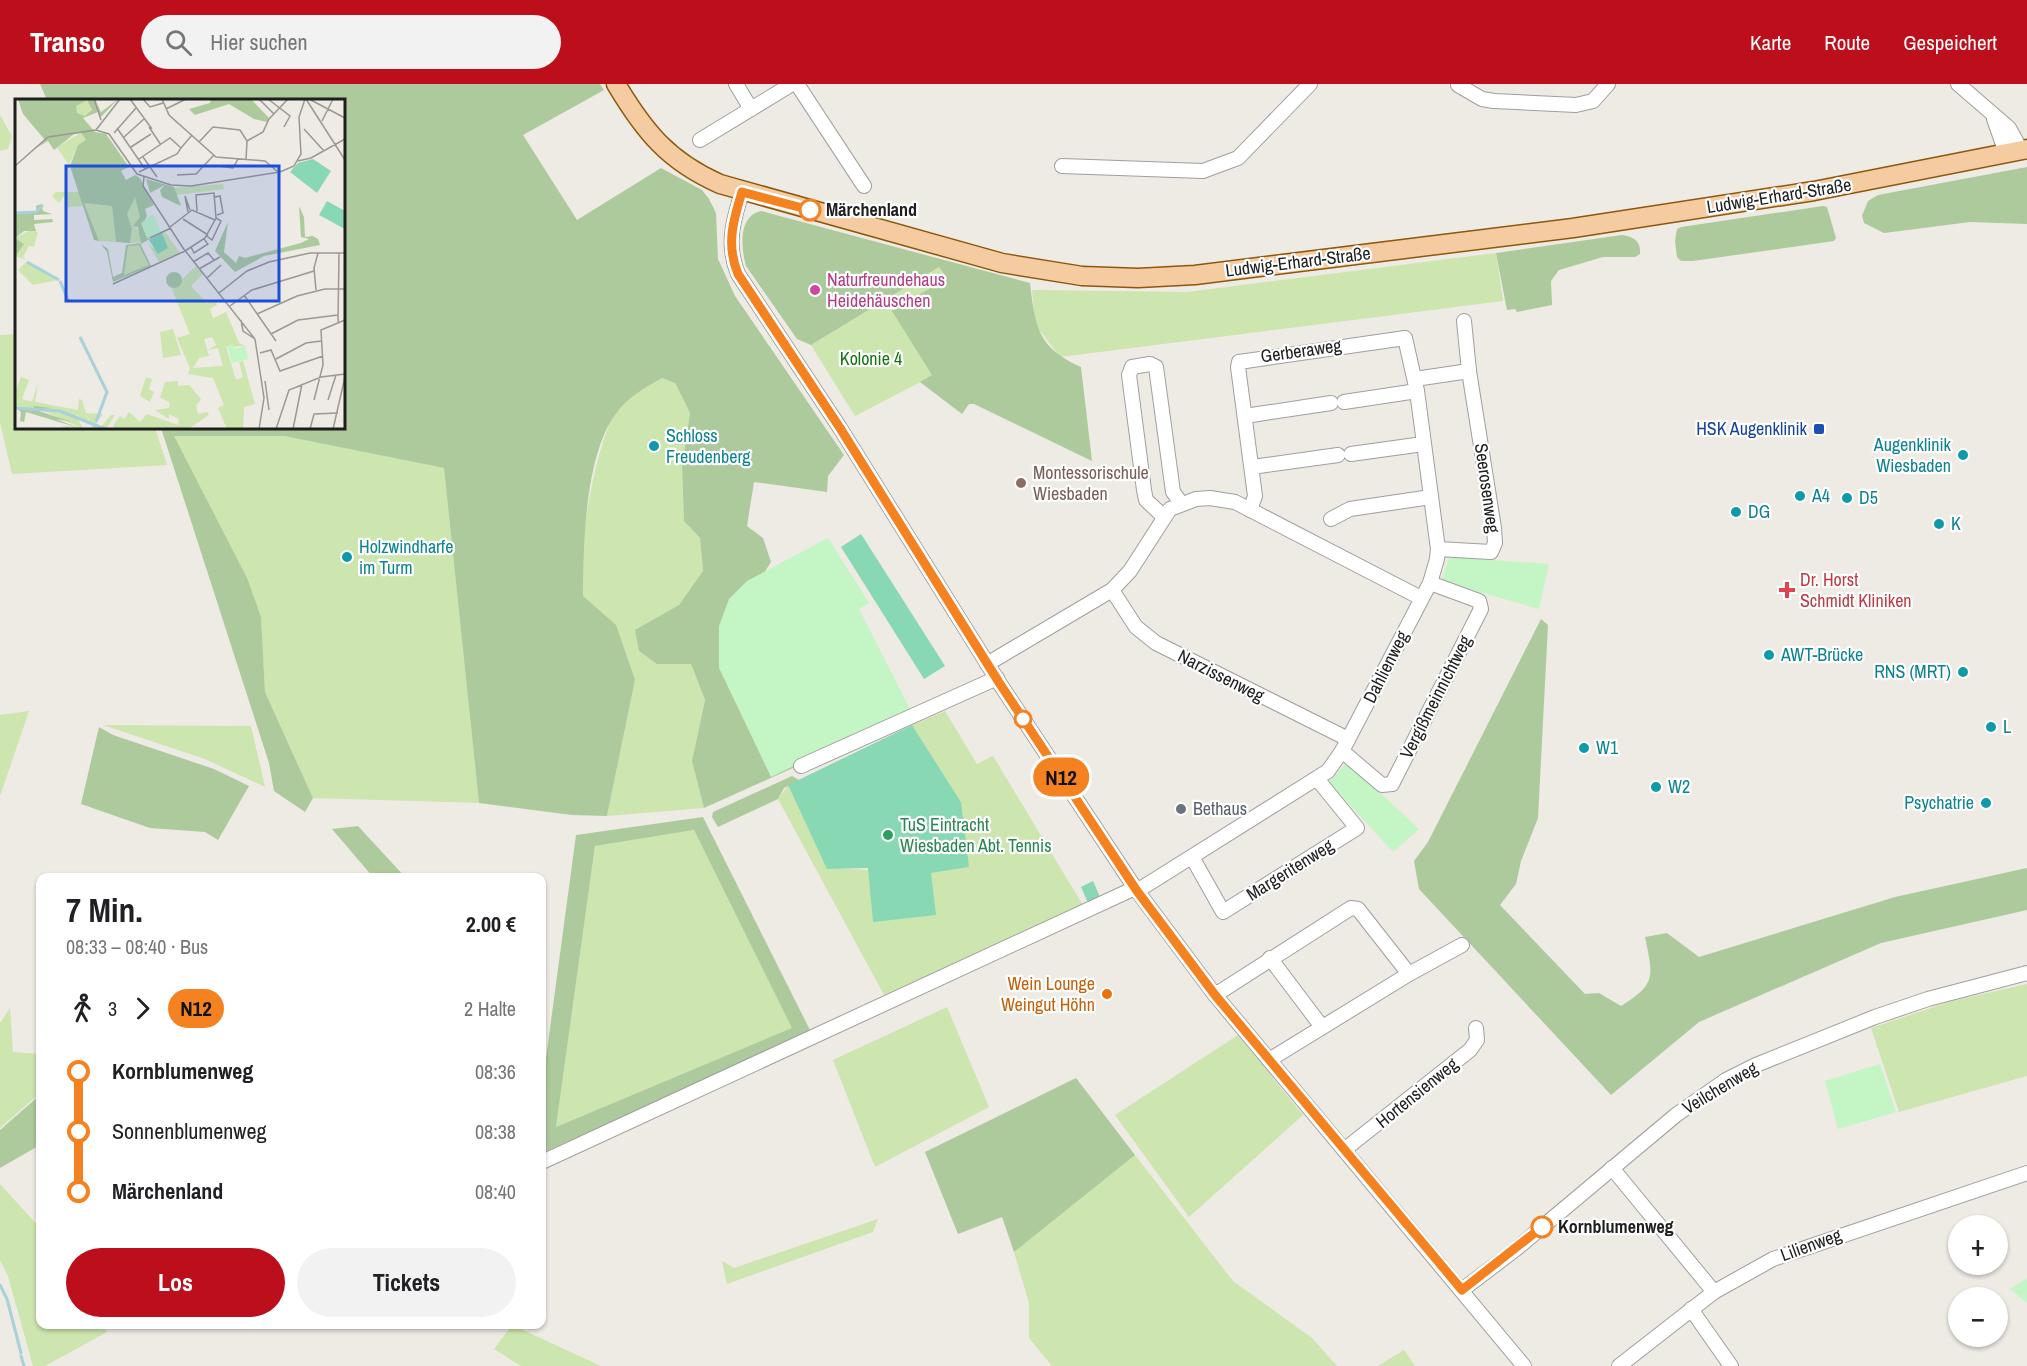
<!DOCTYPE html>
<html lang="de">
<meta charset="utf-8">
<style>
:root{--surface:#fff;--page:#f2f2f2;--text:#202124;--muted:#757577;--accent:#bd0e1c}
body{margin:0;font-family:"Archivo Narrow",sans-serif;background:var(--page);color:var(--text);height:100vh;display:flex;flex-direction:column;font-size:22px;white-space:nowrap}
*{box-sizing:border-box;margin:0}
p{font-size:20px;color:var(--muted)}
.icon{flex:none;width:33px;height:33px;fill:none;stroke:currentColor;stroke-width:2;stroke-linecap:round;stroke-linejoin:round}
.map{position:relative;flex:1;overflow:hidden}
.drawer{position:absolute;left:36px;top:789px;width:510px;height:456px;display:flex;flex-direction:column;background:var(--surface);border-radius:12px;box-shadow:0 2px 4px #0004}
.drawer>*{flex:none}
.badge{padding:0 12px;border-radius:20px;font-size:21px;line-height:39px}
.tools{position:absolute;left:1948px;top:1131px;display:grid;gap:12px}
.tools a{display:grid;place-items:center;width:60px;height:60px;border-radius:50%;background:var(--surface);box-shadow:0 2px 4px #0004;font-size:30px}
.map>.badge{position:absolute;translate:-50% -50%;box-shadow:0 0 0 3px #fff}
.legs{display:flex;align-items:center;gap:9px;height:66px;padding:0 30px;font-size:20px}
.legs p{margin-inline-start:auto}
.head{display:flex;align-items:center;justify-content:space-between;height:102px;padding:0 30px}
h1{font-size:33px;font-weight:800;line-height:45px}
.button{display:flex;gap:12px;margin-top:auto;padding:12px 30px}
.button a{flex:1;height:69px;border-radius:36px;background:var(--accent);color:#fff;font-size:24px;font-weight:800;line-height:69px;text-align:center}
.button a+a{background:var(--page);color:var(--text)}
ul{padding:0 30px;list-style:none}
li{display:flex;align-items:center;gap:21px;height:60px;font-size:22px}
li i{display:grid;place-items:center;width:9px;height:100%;margin:0 8px;background:currentColor}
li i::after{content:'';width:15px;height:15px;margin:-8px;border:4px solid;border-radius:50%;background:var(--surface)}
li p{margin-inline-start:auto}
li:first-child i{background:linear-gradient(#0000 50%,currentColor 0)}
li:last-child i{background:linear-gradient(currentColor 50%,#0000 0)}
header{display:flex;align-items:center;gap:36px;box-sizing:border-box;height:84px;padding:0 30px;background:var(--accent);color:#fff}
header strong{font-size:28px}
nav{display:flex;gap:33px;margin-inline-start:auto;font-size:21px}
.search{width:420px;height:54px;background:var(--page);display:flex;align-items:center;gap:15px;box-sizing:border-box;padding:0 21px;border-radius:33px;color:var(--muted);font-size:22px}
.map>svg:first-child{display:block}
.grass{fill:#cde5ae}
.forest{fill:#adca9c;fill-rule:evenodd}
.park{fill:#c4f5c4}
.pitch{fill:#88d8b3}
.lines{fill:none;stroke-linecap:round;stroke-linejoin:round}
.stream{stroke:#a8d1d9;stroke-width:3}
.minor-casing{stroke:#9f9f9f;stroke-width:16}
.major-casing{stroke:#8d580b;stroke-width:21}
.minor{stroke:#fff;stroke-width:14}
.major{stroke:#f5cba2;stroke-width:18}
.line-1-casing{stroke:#fff;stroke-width:14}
.line-1{stroke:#f58220;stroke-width:9}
.stop-1-dot{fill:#fff;stroke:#f58220;stroke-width:3}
.hotel-dot{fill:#d1479c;stroke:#fff;stroke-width:2}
.transit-dot{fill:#1a4fb4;stroke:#fff;stroke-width:2}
.culture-dot{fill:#0f9aa8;stroke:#fff;stroke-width:2}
.education-dot{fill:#8d6e63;stroke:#fff;stroke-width:2}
.health-dot{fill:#e0444e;stroke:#fff;stroke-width:2}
.worship-dot{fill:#6b7280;stroke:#fff;stroke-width:2}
.leisure-dot{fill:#2e9e5b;stroke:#fff;stroke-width:2}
.food-dot{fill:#e8710a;stroke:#fff;stroke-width:2}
.labels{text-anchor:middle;stroke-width:4.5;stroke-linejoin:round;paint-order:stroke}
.street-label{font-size:18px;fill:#1e1e1e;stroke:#fff}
.stop-label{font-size:18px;font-weight:bold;fill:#1e1e1e;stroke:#fff;text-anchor:start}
.hotel-label{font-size:18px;fill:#b23c85;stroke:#fff;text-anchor:start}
.park-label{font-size:18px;fill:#137414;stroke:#fff}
.transit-label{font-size:18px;fill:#164399;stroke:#fff;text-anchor:end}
.culture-label{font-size:18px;fill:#0d838f;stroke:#fff;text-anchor:start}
.education-label{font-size:18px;fill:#785e54;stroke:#fff;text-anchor:start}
.health-label{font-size:18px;fill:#be3a42;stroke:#fff;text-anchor:start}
.worship-label{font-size:18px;fill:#5b616d;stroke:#fff;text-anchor:start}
.leisure-label{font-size:18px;fill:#27864d;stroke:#fff;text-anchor:start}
.food-label{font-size:18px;fill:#c56008;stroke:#fff;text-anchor:end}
.inset-river{fill:none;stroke:#a8d1d9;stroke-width:3}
.inset-road{fill:none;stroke:#9b9895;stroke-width:1.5}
.view{fill:#1d4ed8;fill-opacity:0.15;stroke:#1d4ed8;stroke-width:3}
.inset-edge{fill:none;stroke:#1e1e1e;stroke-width:3}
</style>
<header>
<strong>Transo</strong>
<div class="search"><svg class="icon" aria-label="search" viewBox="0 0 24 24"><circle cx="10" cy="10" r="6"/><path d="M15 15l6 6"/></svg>Hier suchen</div>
<nav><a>Karte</a><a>Route</a><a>Gespeichert</a></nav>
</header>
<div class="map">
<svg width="2027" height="1282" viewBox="0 0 2027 1282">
<rect width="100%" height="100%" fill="#eeeae4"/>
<g class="grass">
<polygon points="0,31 12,52 8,65 0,67"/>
<polygon points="1496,169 1503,217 1060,273 1035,240 1032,206 1187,208"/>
<polygon points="939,183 947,194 932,292 855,332 811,261"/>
<polygon points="16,250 16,344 155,344 167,381 12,390 0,338 0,251"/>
<path d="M662 294 675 299 690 329 682 381 684 437 700 454 703 488 679 521 635 547 657 580H691L705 616 692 677 704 724 607 732 635 596C619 570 596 542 584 514 572 486 597 355 615 330 627 314 645 304 662 294Z"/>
<polygon points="173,352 284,352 444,384 479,719 313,714 265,608 261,533"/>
<polygon points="29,627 0,712 0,631"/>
<polygon points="945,627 977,680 993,672 1084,823 884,911 778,715 788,701 827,784 931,789 968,783 961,718 912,641"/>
<polygon points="103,641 251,642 265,703 205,675"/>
<polygon points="694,746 793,944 556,1043 595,762"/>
<polygon points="2027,900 2027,992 1899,1028 1871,944 1952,917"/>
<polygon points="947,923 989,1023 875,1083 833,976"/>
<polygon points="10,924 13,968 40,970 40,1009 0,1044 0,939"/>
<polygon points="1238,951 1303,1031 1189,1133 1115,1031"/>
<polygon points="1135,1071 1233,1197 1312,1254 1337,1282 1052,1282 1029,1254 1029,1219 1014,1168"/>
<polygon points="0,1100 40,1144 40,1240 102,1241 107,1248 45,1282 33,1282 8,1192 0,1176"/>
<polygon points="878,1135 873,1148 727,1200 722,1177 734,1184"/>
<polygon points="512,1241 601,1282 521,1282 494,1265"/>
<polygon points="1404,1266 1415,1282 1378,1282"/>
</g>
<g class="forest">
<path d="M40 0H600L604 6 523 51 577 136 661 84 702 106 709 115 716 129 718 175 735 212 844 371 828 392 827 408 754 398 747 442 763 454 771 478 764 489 804 679 704 724 692 677 705 616 691 580H657L639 567 635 546 679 521 703 487 700 454 684 437 682 381 690 329 675 299 662 294C645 304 626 314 615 331 585 372 583 462 583 512L616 541 635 596 607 732 572 731 479 719 444 384 284 352H174L247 494 261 533 265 608 313 714 305 728 274 707 269 679 161 344H344V16H47Z"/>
<polygon points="2027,83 2027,140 1970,138 1884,149 1864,139 1862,132 1868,117 1878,111"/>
<polygon points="1823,122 1827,123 1836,154 1834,157 1693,177 1681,177 1677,173 1675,157 1677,145 1681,143"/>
<path d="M761 127 1030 199C1035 243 1038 264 1081 283L1092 377 974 320H969L962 330 920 298 932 291 892 227 947 194 939 183 811 261 797 255 746 182C741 164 738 132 761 127Z"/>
<path d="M1622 151C1634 153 1641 157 1640 170L1635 173H1603L1559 186 1551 197 1552 221 1517 228 1515 225 1507 226 1496 169Z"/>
<path d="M1541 535 1548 541 1538 734 1521 777 1516 800 1500 821 1585 910 1599 909 1621 922C1657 900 1653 892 1645 853L1667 849 1699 873 1895 813 2027 784V826L1881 859 1699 938 1611 1011 1419 805 1414 777 1428 758Z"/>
<polygon points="99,643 113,651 214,685 249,702 218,756 205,748 150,744 81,720"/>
<polygon points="792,692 799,696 784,704 778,715 718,743 712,733 713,728"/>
<path d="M703 733 811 948 542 1069V1004L576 751ZM694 746 792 944 556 1043 595 762Z"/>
<polygon points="358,742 405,793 373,793 332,745"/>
<polygon points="1076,994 1135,1071 1014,1168 1002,1133 958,1150 925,1068"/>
<polygon points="40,1011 40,1061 0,1084 0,1046"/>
</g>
<g class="park">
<polygon points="828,454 869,519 859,525 910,625 771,693 719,584 719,542 729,515 747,497"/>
<polygon points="1449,473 1549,480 1539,525 1442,497"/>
<polygon points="1347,678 1419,745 1393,768 1329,698"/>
<polygon points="1880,980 1896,1028 1838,1045 1825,997"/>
<polygon points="2027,1194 2027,1219 2010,1205"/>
</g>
<g class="pitch">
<polygon points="861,450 945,582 924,595 841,463"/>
<polygon points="912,641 961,718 969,783 931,789 936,831 873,838 868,784 827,785 788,701"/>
<polygon points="1093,797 1100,813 1088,819 1081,803"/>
</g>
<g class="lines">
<g class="stream">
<polyline points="0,1201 7,1215 21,1269"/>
<polyline points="21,1272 24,1282"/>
</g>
<defs>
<g id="minor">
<polyline points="736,0 751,25"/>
<polyline points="797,0 864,102"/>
<polyline points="1958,0 2009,44 2021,66"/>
<polyline points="1458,1 1482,15 1494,17 1576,21 1593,17 1608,0"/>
<polyline points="1994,35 2006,69"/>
<polyline points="700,56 792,0"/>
<polyline points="1062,82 1203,87 1238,74 1310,0"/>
<path d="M742 108C733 137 726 161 738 190L840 344 1000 600 1135 804 1215 911 1524 1282"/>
<polyline points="1464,237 1469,287"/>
<polyline points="1415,295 1469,287 1494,444 1495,459 1491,468 1438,465"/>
<polyline points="1344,318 1417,307"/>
<polyline points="1245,332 1331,319"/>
<polyline points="1351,370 1423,360"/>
<polyline points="1252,383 1338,371"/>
<polyline points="1164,433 1146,416 1144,406 1129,291 1132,283 1150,280 1156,283 1173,408 1181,419"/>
<polyline points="1331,435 1350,425 1431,413"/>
<polyline points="1112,506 1136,543 1156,559 1348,655"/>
<polyline points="987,580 1112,506 1130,487 1170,425 1196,415 1210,414 1235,418 1421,514"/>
<polyline points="1342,667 1382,701 1392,700 1481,525 1479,517 1430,499"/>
<polyline points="801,682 997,594"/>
<polyline points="1192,773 1223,828 1357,744 1318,696"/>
<polyline points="1137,807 1328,687 1342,667 1430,499 1437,475 1438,465 1417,307 1405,254 1239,278 1238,283 1255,412 1250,426"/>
<polyline points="1270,874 1322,943"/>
<polyline points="1215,911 1351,824 1358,825 1409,890"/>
<polyline points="1269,976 1409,890 1462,861"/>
<polyline points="1344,1066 1470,966 1477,956 1476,944"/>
<polyline points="542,1078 1135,804"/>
<polyline points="1612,1084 1714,1208"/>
<polyline points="1462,1206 1516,1165 1676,1031 1726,996 1756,981 1875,933 1928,915 2027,889"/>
<polyline points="1691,1225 1731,1282"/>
<polyline points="1619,1282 1714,1208 1773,1175 2027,1089"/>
</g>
<path id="major" d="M616 0C644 47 668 77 720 100L1002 179 1082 192 1138 194 1195 191 1573 144 1814 107 2027 65"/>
</defs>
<use href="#minor" class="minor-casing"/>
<use href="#major" class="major-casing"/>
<use href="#minor" class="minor"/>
<use href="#major" class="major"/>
</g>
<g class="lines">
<defs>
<path id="line-1" d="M810 126 742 108C733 137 726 161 738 190L840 344 1000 600 1137 807 1215 911 1462 1206 1542 1143"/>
</defs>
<use href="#line-1" class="line-1-casing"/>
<use href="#line-1" class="line-1"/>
</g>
<g class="stop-1-dot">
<circle cx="810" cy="126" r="10"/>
<circle cx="1023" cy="635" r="8"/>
<circle cx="1542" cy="1143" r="10"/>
</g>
<circle class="hotel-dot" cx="815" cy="206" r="6"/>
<rect class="transit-dot" x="1813" y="339" width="12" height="12" rx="3"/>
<g class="culture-dot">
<circle cx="654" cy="362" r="6"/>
<circle cx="1963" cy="371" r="6"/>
<circle cx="1800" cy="412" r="6"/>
<circle cx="1847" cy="414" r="6"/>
<circle cx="1736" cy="428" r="6"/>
<circle cx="1939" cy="440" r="6"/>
<circle cx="347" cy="473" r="6"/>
<circle cx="1769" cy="571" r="6"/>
<circle cx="1963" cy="588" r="6"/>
<circle cx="1991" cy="643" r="6"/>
<circle cx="1584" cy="664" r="6"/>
<circle cx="1656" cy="703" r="6"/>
<circle cx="1986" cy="719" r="6"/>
</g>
<circle class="education-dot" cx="1021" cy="399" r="6"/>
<path class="health-dot" d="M1784 497h6v6h6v6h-6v6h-6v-6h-6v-6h6z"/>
<circle class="worship-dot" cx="1181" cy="725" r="6"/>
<circle class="leisure-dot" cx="888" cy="751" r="6"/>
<circle class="food-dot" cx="1107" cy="910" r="6"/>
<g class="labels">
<g class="street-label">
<text transform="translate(1779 112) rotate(-9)" y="6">Ludwig-Erhard-Straße</text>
<text transform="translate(1298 178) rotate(-7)" y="6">Ludwig-Erhard-Straße</text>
<text transform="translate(1301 267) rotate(-8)" y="6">Gerberaweg</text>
<text transform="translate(1487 404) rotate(82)" y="6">Seerosenweg</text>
<text transform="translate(1386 583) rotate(-63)" y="6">Dahlienweg</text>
<text transform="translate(1221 592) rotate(27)" y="6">Narzissenweg</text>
<text transform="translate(1436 613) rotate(-63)" y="6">Vergißmeinnichtweg</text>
<text transform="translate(1290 786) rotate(-32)" y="6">Margeritenweg</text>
<text transform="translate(1720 1004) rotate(-31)" y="6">Veilchenweg</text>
<text transform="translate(1417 1009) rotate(-39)" y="6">Hortensienweg</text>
<text transform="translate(1811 1161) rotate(-20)" y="6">Lilienweg</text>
</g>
<g class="stop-label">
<text x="826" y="132">Märchenland</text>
<text x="1558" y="1149">Kornblumenweg</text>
</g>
<g class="hotel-label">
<text x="827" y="202">Naturfreundehaus<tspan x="827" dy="21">Heidehäuschen</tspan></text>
</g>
<g class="park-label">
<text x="871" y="281">Kolonie 4</text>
</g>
<g class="transit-label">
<text x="1807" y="351">HSK Augenklinik</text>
</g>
<g class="culture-label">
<text x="666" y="358">Schloss<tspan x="666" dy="21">Freudenberg</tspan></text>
<text x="1951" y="367" text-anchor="end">Augenklinik<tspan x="1951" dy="21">Wiesbaden</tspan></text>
<text x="1812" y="418">A4</text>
<text x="1859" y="420">D5</text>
<text x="1748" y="434">DG</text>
<text x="1951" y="446">K</text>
<text x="359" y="469">Holzwindharfe<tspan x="359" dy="21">im Turm</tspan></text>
<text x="1781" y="577">AWT-Brücke</text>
<text x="1951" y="594" text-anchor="end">RNS (MRT)</text>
<text x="2003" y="649">L</text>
<text x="1596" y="670">W1</text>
<text x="1668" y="709">W2</text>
<text x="1974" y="725" text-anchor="end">Psychatrie</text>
</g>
<g class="education-label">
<text x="1033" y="395">Montessorischule<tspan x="1033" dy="21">Wiesbaden</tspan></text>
</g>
<g class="health-label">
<text x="1800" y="502">Dr. Horst<tspan x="1800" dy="21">Schmidt Kliniken</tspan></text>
</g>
<g class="worship-label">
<text x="1193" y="731">Bethaus</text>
</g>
<g class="leisure-label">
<text x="900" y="747">TuS Eintracht<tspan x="900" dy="21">Wiesbaden Abt. Tennis</tspan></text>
</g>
<g class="food-label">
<text x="1095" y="906">Wein Lounge<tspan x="1095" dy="21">Weingut Höhn</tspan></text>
</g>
</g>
<g transform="translate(15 15)">
<rect width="330" height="330" fill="#eeeae4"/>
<path d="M60 9a8 8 0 1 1 16 0a8 8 0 1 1-16 0ZM66 34 71 41 63 46 54 66 42 48ZM208 85 209 90 162 96 160 92 159 89ZM41 93H64L68 107 52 108 49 97 44 104 37 97ZM122 98 125 118 120 128 125 132V143L115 144 117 130 112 115 115 102ZM69 104 97 107 101 143 84 142ZM16 131 23 133 19 148 14 147 8 158 11 161 0 157 9 145 0 139ZM150 133 165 154 144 163 132 142 138 149H152L147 134ZM124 145 134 166 109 177 113 147ZM11 163 26 169 43 181 18 186 3 171ZM181 167 188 175 176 187 192 204 198 200 202 206 195 210 198 219 211 213 224 244 230 247 211 248 221 281 228 278 224 263 228 262 240 305 229 308 228 330H212L203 309 209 306 198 279 173 275 175 269 162 239 175 235 157 190ZM197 238 201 246 193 251 203 249 208 267 178 269 184 259 194 257 189 240ZM158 230 166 256 148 259 145 233ZM6 278 14 281 7 300 17 303 23 284 20 303 63 311 64 300 67 301 71 314 88 315 81 324 86 328 96 316H100L91 330H78L71 314 74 323 61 316 68 330H54L46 327 64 328 19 307 18 311H0V293ZM131 278 137 280 134 290 139 293 135 303 125 297ZM163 282V287L174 286 186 300 181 307 183 315 192 313 194 316 173 330H102L98 327 105 317 109 320 114 313 125 323 132 315 163 326 164 320 154 315V320L140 311 154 309 155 304 145 298 150 283Z" fill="#cde5ae" fill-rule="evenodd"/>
<path d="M3 0H80L86 13 103 0 86 18 83 13 68 19 80 33 91 35 114 68 106 72 111 81 120 76 125 79 139 106 130 110 132 117 128 124 135 140 126 145 123 128 118 127 125 118 120 98 112 115 117 130 115 144 101 143 97 107 69 104 84 142 79 141 55 67 63 46 71 41 66 34 59 35 39 51 33 42 21 49 30 41 8 15ZM72 1 77 11 70 17 62 14 61 7ZM196 0H236L254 19 252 23 239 20 214 5 180 16 174 10 195 4ZM131 80 159 88 166 107 147 98 145 91 150 86 135 94ZM26 105 28 112 37 115 19 116V121L37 120 38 123 19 125 21 132H9L0 139 9 145 2 155 0 152V114L22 113 21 107ZM284 107 289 118 290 138 298 137 303 140 305 146 249 157 220 173 200 152 213 123 209 153 221 164 224 157 230 159 286 144 294 140 286 138ZM125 144 136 167 98 183 92 153 86 145 93 150 98 178 107 174 111 146ZM124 146 134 166 109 176 113 147ZM151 181a8 8 0 1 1 16 0a8 8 0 1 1-16 0ZM19 307 37 309 21 311 57 323 41 320 64 329 11 313 9 323 5 322 6 313 0 308 18 311Z" fill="#adca9c" fill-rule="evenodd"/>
<path d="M138 115 146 133 132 140 126 124ZM218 245 220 250 230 247 233 260 217 264 212 247Z" fill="#c4f5c4"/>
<path d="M298 60 316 72 302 94 275 73 283 64ZM312 102 330 112V130L304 116ZM147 134 153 149 143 155 134 141Z" fill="#88d8b3"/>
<path class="inset-river" d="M0 114 21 113 28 106M12 163 44 181M45 182 53 201M65 238 92 293 81 323M0 309 45 312 90 330"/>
<path class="inset-road" d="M79 0 86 21M115 0 137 30M128 0 135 8 148 4M147 0 154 16 201 58 250 62 263 73M244 0 259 15M253 0 275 17 269 28M291 0 330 61M294 0 330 19M151 10 171 0M307 22 318 0M134 28 146 46M102 29 130 70M289 30 309 52M81 31 105 0M99 34 121 9M109 38 129 20M232 42 248 33 254 20 273 0M184 43 198 28 225 31 232 42 231 61M116 48 136 35M128 58 142 78M124 60 155 39 166 49 177 36M283 62 296 59 330 40M0 67 33 38 81 31 94 35 122 75 156 86 176 87 265 73 279 67 286 55 284 18 290 0M204 67 218 69 223 60M124 73 162 55 166 49M162 76 181 75 199 56M129 78 128 87 168 149 240 240 249 299 244 330M200 98 205 97 208 114 202 116M173 113 170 97 175 111M168 120 193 136M155 128 177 111 200 121M192 137 197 141 206 122 201 119M135 139 156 129M176 148 179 154 193 145 189 140M170 152 190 139 201 119 199 94 181 96 182 112M178 163 193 154 199 161M184 170 205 158M192 179 206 166M98 185 170 152M301 191 299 169 303 154M204 194 232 172 254 163 295 154H330M229 196 261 242M215 207 237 191 299 172M242 215 282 197 310 190H330M226 221 228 232 240 240M323 223 324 154M256 235 283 221 323 216M245 254 256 251 265 272 308 257M261 260 291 244 306 242M250 282 254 311M299 301 308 266 306 231 330 221M313 301 321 276M261 330 274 291 306 278 330 275M278 330 287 285M295 330 299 315 323 314M318 330 330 278"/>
<path class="view" d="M51 67H264V202H51Z"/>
<rect width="330" height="330" class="inset-edge"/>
</g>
</svg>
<div class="tools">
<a>+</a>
<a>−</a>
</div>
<b class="badge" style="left:1061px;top:693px;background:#f58220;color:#111">N12</b>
<section class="drawer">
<div class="head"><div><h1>7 Min.</h1><p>08:33 – 08:40 · Bus</p></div><b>2.00 €</b></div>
<div class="legs"><svg class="icon" aria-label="walk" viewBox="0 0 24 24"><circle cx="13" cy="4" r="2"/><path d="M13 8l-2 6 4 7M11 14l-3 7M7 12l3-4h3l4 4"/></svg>3<svg class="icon" aria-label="forward" viewBox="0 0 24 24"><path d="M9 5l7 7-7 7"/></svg><b class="badge" style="background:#f58220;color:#111">N12</b><p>2 Halte</p></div>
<ul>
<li><i style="color:#f58220"></i><b>Kornblumenweg</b><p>08:36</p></li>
<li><i style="color:#f58220"></i><span>Sonnenblumenweg</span><p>08:38</p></li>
<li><i style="color:#f58220"></i><b>Märchenland</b><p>08:40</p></li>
</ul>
<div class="button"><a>Los</a><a>Tickets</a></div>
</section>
</div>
